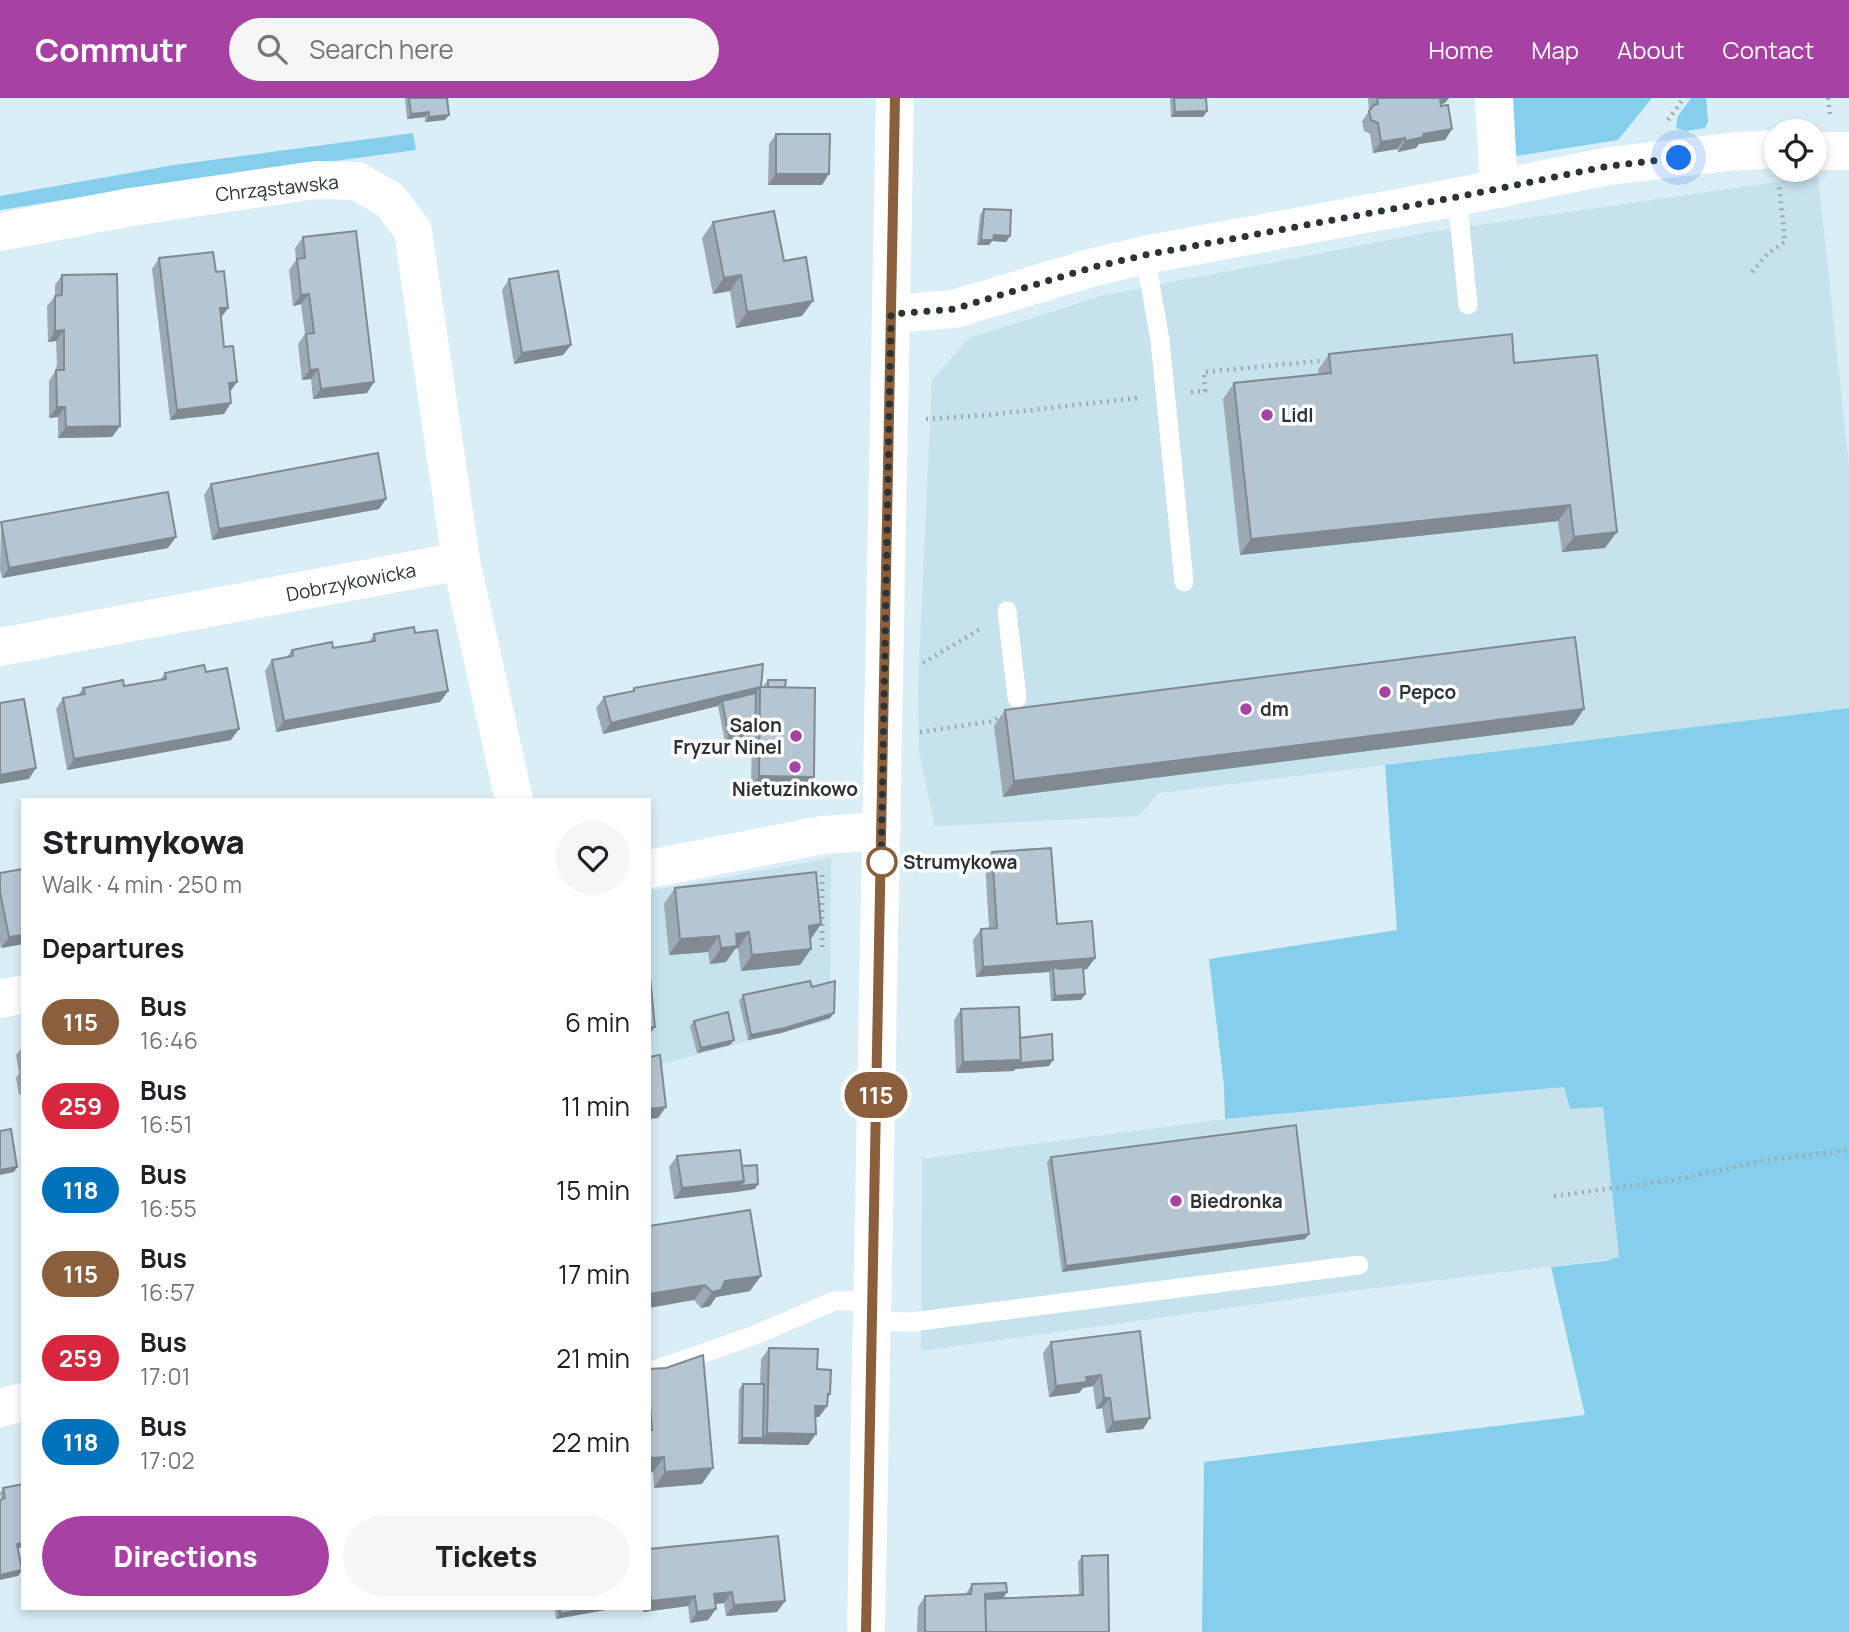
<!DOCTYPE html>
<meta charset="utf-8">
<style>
:root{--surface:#fff;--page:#f6f6f6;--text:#202124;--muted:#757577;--accent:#a741a4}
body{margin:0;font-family:Manrope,sans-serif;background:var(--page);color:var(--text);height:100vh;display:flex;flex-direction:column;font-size:26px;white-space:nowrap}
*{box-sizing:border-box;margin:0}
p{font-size:23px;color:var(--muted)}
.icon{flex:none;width:38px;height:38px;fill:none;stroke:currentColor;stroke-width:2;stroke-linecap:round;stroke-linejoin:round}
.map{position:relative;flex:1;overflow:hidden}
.side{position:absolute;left:21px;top:700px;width:630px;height:812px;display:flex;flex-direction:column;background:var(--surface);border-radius:0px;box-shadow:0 4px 10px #0003}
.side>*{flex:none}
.badge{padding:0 14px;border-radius:23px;font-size:24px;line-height:46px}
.controls{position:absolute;left:1764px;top:21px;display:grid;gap:14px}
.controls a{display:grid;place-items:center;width:63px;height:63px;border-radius:50%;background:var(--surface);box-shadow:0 4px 10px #0003;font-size:35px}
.you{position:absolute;width:35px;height:35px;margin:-18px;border:5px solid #fff;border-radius:50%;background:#1a73e8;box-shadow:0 0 0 10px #1a73e833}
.map>.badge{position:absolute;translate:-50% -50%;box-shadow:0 0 0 4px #fff}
h2{padding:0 21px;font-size:26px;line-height:63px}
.round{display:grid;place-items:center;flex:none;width:74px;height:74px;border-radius:37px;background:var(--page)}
.headline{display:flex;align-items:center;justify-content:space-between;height:119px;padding:0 21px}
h1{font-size:33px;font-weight:800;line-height:52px}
.button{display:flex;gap:14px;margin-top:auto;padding:14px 21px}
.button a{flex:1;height:80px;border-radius:42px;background:var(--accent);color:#fff;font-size:28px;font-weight:800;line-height:80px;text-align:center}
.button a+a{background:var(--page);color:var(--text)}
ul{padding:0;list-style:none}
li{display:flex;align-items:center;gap:21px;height:84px;padding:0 21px}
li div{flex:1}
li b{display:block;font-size:26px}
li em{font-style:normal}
li .badge{min-width:77px;font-weight:700;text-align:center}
header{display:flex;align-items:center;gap:42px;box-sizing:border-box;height:98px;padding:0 35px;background:var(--accent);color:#fff}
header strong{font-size:33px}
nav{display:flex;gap:38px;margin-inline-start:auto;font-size:24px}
.search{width:490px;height:63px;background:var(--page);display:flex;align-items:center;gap:18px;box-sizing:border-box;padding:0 24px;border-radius:38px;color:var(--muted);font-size:26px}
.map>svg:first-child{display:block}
.built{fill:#c6e2ed}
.green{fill:#86cfec}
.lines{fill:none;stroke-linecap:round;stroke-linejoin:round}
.path{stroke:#9babb2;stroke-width:4.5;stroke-dasharray:2 5;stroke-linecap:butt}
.service{stroke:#fff;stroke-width:19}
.minor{stroke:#fff;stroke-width:38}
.secondary{stroke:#fff;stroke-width:38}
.wall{fill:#9da9b5}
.shaded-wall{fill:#7f8a93}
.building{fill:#b6c5d2;stroke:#7f8a93;stroke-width:2}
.line-casing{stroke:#fff;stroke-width:16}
.line{stroke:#8b5e3c;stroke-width:10}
.walk{stroke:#2b3336;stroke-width:7;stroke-dasharray:0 12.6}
.poi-dot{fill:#a741a4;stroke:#fff;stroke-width:2.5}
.stop-dot{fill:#fff;stroke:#8b5e3c;stroke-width:3.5}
.labels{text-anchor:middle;stroke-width:7;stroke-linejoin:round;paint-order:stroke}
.street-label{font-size:19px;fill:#2b3336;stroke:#fff}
.poi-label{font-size:19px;font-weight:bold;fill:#2b3336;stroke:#fff;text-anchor:start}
.stop-label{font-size:19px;font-weight:bold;fill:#2b3336;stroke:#fff;text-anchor:start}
</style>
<header>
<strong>Commutr</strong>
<div class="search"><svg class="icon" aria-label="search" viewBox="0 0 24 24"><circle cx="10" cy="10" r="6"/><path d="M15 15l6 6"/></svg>Search here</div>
<nav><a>Home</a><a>Map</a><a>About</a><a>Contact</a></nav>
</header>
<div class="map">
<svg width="1849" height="1534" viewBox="0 0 1849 1534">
<rect width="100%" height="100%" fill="#daeef7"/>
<g class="built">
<polygon points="1818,78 1849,367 1849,610 1159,695 1139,718 935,728 919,654 918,590 932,282 969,240 1101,198 1430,134"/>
<polygon points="831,760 830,922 655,968 649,933 649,793"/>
<polygon points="1565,989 1570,1011 1603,1009 1619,1160 1350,1193 921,1253 922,1061 1225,1021"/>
</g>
<g class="green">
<polygon points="1506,0 1652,0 1618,42 1509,59"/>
<polygon points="1691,0 1706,0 1708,24 1705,30 1686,33 1676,30 1678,18"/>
<polygon points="413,35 416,52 130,91 0,112 0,98 174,67"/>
<polygon points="1849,610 1849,1534 1202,1534 1204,1364 1585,1317 1551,1169 1605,1163 1619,1159 1603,1009 1570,1011 1564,989 1225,1021 1224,988 1209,861 1397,832 1385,667"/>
</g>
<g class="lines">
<g class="path">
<polyline points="1828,0 1830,18"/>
<polyline points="1668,22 1684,0"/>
<polyline points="1752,174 1767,156 1785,144 1779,87"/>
<polyline points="1191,294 1205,293 1204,274 1320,263"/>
<polyline points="926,321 988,317 1137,300"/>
<polyline points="923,565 982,530"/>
<polyline points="920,634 994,623 997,620"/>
<polyline points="822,849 822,774"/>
<polyline points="1554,1098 1674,1082 1761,1063 1849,1052"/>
</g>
<g class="service">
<polyline points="1457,99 1468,207"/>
<polyline points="1145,157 1160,242 1184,484"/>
<polyline points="1007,513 1017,600"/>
<polyline points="873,1223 912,1224 1359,1167"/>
<polyline points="649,1274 755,1237 834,1203 874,1203"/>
</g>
<g class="minor">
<polyline points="1494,0 1499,91"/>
<polyline points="1815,53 1849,53"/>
<polyline points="0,134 131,109 316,82 357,83 390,102 413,133 461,463 514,702"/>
<polyline points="891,216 954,211 1094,169 1145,157 1457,99 1609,68 1728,54 1776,51"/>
<polyline points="0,549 461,463"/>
<polyline points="649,771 822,737 882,733"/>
<polyline points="0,901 23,896"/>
<polyline points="0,1310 23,1304"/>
</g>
<polyline class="secondary" points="866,1534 895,0"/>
</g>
<g class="wall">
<polygon points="405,0 447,0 449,17 445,22 425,24 425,19 407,21"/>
<polygon points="1170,0 1206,0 1207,13 1203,19 1171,19"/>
<polygon points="1368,0 1449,0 1445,5 1441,6 1452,31 1445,42 1419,46 1416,50 1398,54 1397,51 1373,55 1370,36 1364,33 1362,23 1369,13"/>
<polygon points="776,36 822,87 768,87 769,46"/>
<polygon points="984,111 1010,138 1006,144 992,143 989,147 977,147 980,117"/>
<polygon points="713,124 784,163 802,218 736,230 730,193 713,196 702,140"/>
<polygon points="303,139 374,284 367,295 313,301 311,281 302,282 298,246 305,236 301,206 293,208 289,172 296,162 295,150"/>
<polygon points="159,160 216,174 228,210 221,220 224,249 237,284 230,294 224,316 170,322 152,171"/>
<polygon points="62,177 120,328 112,339 58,340 58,319 49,320 49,283 56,272 57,264 56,243 48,244 47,208 55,198 55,187"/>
<polygon points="509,181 571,247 563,257 514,266 502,192"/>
<polygon points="1329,256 1514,265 1605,450 1562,454 1558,423 1240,457 1223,301 1234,285 1319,276 1318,272"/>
<polygon points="211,386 386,401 379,411 212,442 204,397"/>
<polygon points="1,424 168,450 2,480 0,472"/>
<polygon points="415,535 448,593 440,604 276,634 265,573 272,562 287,559 292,552 333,550 369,544 374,536"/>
<polygon points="206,574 231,642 67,672 56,611 63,600 78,597 83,590 124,588 160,582 165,575"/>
<polygon points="768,582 785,589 807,689 751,689 752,640 725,644 718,608 603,636 596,610 604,599 631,594 634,590 764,589 764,587"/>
<polygon points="1584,611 1573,627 1003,699 994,628 1005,612"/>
<polygon points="992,754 1057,826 1095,860 1087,871 1083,872 1085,896 1081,902 1051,903 1049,874 976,879 973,842 981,831 989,830 985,764"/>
<polygon points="23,771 23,846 1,850 0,845 0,775"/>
<polygon points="675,790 821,826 810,842 811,851 800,867 741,873 738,850 735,851 726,864 710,866 708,854 669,857 664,806"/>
<polygon points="812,889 834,915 830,920 781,935 748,942 739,903 743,897"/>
<polygon points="961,911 1020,940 1049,968 1015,971 1014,973 956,975 954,922"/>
<polygon points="694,923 734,942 730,947 697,955 690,928"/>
<polygon points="23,948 23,996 19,997 16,980 19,975 16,957"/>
<polygon points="677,1058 742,1068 758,1086 755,1091 674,1101 669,1069"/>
<polygon points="1051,1059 1305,1141 1062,1174 1047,1064"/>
<polygon points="649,1128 750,1193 716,1199 710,1208 701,1210 694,1202"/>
<polygon points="1140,1233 1150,1320 1143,1331 1106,1335 1102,1310 1096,1311 1093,1288 1083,1290 1079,1295 1049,1299 1043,1255 1051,1244"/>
<polygon points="769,1250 817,1271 830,1296 827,1300 827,1308 819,1319 816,1319 816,1336 808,1347 738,1346 739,1291 743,1286 760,1286 761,1261"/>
<polygon points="649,1271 702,1386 654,1390 653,1374 649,1375"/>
<polygon points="23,1386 23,1449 17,1450 22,1472 18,1478 0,1395 3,1390"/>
<polygon points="649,1451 785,1503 777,1514 726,1518 724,1505 715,1506 716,1511 708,1522 690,1525 688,1508 643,1514 643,1510 649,1510"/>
<polygon points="1082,1458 1109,1534 917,1534 918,1509 925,1498 965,1497 972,1486 1007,1494 1003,1500 1079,1497 1078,1464"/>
<polygon points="555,1510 616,1510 556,1521"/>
</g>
<g class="shaded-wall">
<polygon points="1437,0 1449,0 1445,5 1432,8"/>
<polygon points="1207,13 1203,19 1171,19 1175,14"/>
<polygon points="429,14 425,19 407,21 411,16"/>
<polygon points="449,17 445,22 425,24 429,19"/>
<polygon points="1452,31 1445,42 1419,46 1416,50 1398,54 1405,43 1423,36"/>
<polygon points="1405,40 1397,51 1373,55 1381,44"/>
<polygon points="776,76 829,76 822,87 768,87"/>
<polygon points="994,137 1010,138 1006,144 992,143 989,147 977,147 981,142"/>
<polygon points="741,177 730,193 713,196 724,180"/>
<polygon points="309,196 301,206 293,208 301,197"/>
<polygon points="813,203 802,218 736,230 747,214"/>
<polygon points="220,210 228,210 220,221"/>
<polygon points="64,232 56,243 48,244 55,233"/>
<polygon points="571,247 563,257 514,266 522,255"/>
<polygon points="318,271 311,281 302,282 310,272"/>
<polygon points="237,284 229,295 229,285"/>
<polygon points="374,284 367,295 313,301 321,291"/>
<polygon points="231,305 224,316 170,322 177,312"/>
<polygon points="57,309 65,309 58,319 49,320"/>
<polygon points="120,328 112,339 58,340 66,329"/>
<polygon points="386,401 379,411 212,442 219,431"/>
<polygon points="1570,407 1558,423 1240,457 1251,441"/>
<polygon points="1617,434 1605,450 1562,454 1574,439"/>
<polygon points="176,439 168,450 2,480 9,470"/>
<polygon points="760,589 752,600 722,603 718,608 603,636 611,625"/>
<polygon points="448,593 440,604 276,634 284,623"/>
<polygon points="1584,611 1573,627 1003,699 1014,683"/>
<polygon points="239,631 231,642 67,672 74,661"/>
<polygon points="755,635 751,640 725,644 729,638"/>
<polygon points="36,670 29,681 0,686 0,677"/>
<polygon points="759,678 814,679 807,689 751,689"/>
<polygon points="821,826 810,842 809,828"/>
<polygon points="749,834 738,850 735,851 726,864 710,866 721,850 736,836"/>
<polygon points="23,837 23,846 1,850 9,839"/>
<polygon points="719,838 708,854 669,857 680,841"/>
<polygon points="811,851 800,867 741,873 752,857"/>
<polygon points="1095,860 1087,871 1053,874 1053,869 1049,874 976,879 983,869"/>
<polygon points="1085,896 1081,902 1051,903 1055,898"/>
<polygon points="834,915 830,920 781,935 748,942 751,937"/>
<polygon points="649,929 655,929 649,937"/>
<polygon points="734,942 730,947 697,955 701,950"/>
<polygon points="1021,962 1053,962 1049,968 1015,971 1014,973 956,975 963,964"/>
<polygon points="666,1009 658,1020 649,1021 649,1011"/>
<polygon points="17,1069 14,1074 0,1077 0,1072"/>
<polygon points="744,1083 737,1094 674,1101 682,1090"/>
<polygon points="758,1086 755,1091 737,1094 740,1088"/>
<polygon points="1309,1136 1305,1141 1062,1174 1066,1168"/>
<polygon points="761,1178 750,1193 716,1199 710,1208 701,1210 712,1194 725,1183"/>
<polygon points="705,1187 694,1202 649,1210 649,1196"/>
<polygon points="1101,1277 1093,1288 1083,1290 1079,1295 1049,1299 1056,1288 1086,1279"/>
<polygon points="1104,1300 1110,1300 1102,1310 1096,1311"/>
<polygon points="815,1308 827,1308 819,1319 808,1319"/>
<polygon points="1150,1320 1143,1331 1106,1335 1113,1324"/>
<polygon points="767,1335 816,1336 808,1347 759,1346"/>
<polygon points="742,1340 763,1340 759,1346 738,1346"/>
<polygon points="664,1359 653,1374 649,1375 649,1360"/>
<polygon points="713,1370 702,1386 654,1390 665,1374"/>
<polygon points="23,1445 23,1449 13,1451 17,1446"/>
<polygon points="22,1472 18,1478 0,1482 0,1477"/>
<polygon points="732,1494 724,1505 706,1507 714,1496"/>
<polygon points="1007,1494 1000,1505 981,1506 985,1496"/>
<polygon points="695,1498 688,1508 643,1514 646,1510 649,1510 649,1505 651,1503"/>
<polygon points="785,1503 777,1514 726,1518 734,1507"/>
<polygon points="590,1510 616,1510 556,1521 560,1516"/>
<polygon points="716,1511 708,1522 690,1525 697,1514"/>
</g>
<g class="building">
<polygon points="409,0 447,0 449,17 429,19 429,14 411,16"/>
<polygon points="1174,0 1206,0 1207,13 1175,14"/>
<polygon points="1377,0 1440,0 1441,8 1448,7 1452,31 1423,36 1424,39 1405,43 1405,40 1381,44 1378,25 1371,22 1369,13 1374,7 1378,6"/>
<polygon points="776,36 830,36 829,76 776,76"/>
<polygon points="984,111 1011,112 1010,138 994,137 993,142 981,142"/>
<polygon points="774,113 784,163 806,159 813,203 747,214 741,177 724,180 713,124"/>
<polygon points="356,133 374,284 321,291 318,271 310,272 306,236 314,235 309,196 301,197 297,161 305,160 303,139"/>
<polygon points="213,154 216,174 224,173 228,210 220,210 224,249 233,248 237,284 229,285 231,305 177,312 159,160"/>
<polygon points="558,173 571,247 522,255 509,181"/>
<polygon points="117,176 120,328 66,329 65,309 57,309 56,272 64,272 64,232 55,233 55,198 62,197 62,177"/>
<polygon points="1512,236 1514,265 1597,257 1617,434 1574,439 1570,407 1251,441 1234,285 1331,275 1329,256"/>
<polygon points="378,355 386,401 219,431 211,386"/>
<polygon points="168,394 176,439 9,470 1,424"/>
<polygon points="414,529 415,535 437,532 448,593 284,623 272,562 293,558 292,552 332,544 333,550 375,543 374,536"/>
<polygon points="1575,539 1584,611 1014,683 1005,612"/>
<polygon points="763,566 761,589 815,590 814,679 759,678 760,589 611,625 604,599 634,593 634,590"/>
<polygon points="204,567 206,574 227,570 239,631 74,661 63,600 85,596 83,590 123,582 124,588 166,581 165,575"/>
<polygon points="768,582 786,582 785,589 768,589"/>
<polygon points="756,595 755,635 729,638 722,603"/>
<polygon points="24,601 36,670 0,677 0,605"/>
<polygon points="1051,750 1057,826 1092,823 1095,860 983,869 981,831 997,830 992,754"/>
<polygon points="23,771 23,837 9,839 0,794 0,775"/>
<polygon points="816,774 821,826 809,828 811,851 752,857 749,834 736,836 737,848 721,850 719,838 680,841 675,790"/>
<polygon points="649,869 655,929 649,929"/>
<polygon points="1053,869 1060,871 1083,869 1085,896 1055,898"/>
<polygon points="810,883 812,889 835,883 834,915 785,930 751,937 743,897"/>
<polygon points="1019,909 1021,962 963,964 961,911"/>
<polygon points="728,914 734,942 701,950 694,923"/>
<polygon points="1052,936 1053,962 1019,965 1021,962 1020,940"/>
<polygon points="660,957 666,1009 649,1011 649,959"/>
<polygon points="1296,1027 1309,1136 1066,1168 1051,1059"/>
<polygon points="11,1031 17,1069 0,1072 0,1033"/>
<polygon points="740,1052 744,1083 682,1090 677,1058"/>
<polygon points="757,1067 758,1086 740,1088 744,1083 742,1068"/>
<polygon points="750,1112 761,1178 725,1183 721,1192 712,1194 705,1187 649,1196 649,1128"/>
<polygon points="1140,1233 1150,1320 1113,1324 1110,1300 1104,1300 1101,1277 1086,1279 1087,1284 1056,1288 1051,1244"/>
<polygon points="769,1250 818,1251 817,1271 831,1272 830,1296 828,1296 827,1308 815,1308 816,1336 767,1335"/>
<polygon points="703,1257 713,1370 665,1374 664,1359 649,1360 649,1332 652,1332 649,1293 649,1271 666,1270"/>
<polygon points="743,1286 764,1286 763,1340 742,1340"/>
<polygon points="23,1386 23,1445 17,1446 22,1472 0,1477 0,1402 5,1400 3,1390"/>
<polygon points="778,1438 785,1503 734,1507 732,1494 714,1496 716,1511 697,1514 695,1498 651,1503 649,1489 649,1451"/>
<polygon points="1108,1457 1109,1534 986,1534 985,1501 1083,1497 1082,1458"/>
<polygon points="1006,1485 1007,1494 985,1496 986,1534 925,1534 925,1498 971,1496 972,1486"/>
<polygon points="560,1510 590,1510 560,1516"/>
</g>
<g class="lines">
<defs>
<polyline id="line" points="866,1534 895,0"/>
</defs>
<use href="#line" class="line-casing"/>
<use href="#line" class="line"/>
<polyline class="walk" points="882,764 881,768 891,216 954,211 1094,169 1145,157 1457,99 1609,68 1679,60"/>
</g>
<g class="poi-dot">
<circle cx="1267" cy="317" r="7"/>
<circle cx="1385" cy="594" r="7"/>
<circle cx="1246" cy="611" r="7"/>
<circle cx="796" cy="638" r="7"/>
<circle cx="795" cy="669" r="7"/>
<circle cx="1176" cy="1103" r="7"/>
</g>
<circle class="stop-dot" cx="882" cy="764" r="14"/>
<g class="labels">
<g class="street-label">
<text transform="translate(277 90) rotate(-6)" y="7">Chrząstawska</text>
<text transform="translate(351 484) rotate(-11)" y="7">Dobrzykowicka</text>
</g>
<g class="poi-label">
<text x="1281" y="324">Lidl</text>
<text x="1399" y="601">Pepco</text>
<text x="1260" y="618">dm</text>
<text x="782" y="634" text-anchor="end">Salon<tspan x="782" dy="22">Fryzur Ninel</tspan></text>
<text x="795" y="698" text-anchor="middle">Nietuzinkowo</text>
<text x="1190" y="1110">Biedronka</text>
</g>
<g class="stop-label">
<text x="903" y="771">Strumykowa</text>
</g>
</g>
</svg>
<div class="controls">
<a><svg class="icon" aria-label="locate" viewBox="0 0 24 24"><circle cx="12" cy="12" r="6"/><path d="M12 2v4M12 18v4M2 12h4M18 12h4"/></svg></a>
</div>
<div class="you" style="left:1679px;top:60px"></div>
<b class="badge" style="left:876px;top:997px;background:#8b5e3c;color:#fff">115</b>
<section class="side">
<div class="headline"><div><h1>Strumykowa</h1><p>Walk · 4 min · 250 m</p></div><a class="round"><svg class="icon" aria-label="heart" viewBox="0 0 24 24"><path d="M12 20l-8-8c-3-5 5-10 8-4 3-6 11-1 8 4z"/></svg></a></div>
<h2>Departures</h2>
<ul>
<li><span class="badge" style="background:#8b5e3c;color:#fff">115</span><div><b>Bus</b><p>16:46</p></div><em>6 min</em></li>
<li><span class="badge" style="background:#d7263d;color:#fff">259</span><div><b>Bus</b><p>16:51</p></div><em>11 min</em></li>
<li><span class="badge" style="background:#0072bc;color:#fff">118</span><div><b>Bus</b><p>16:55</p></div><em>15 min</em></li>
<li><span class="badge" style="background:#8b5e3c;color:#fff">115</span><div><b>Bus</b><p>16:57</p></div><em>17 min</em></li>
<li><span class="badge" style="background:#d7263d;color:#fff">259</span><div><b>Bus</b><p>17:01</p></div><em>21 min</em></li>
<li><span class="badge" style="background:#0072bc;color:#fff">118</span><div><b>Bus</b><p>17:02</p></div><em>22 min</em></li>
</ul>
<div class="button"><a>Directions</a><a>Tickets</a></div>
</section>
</div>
